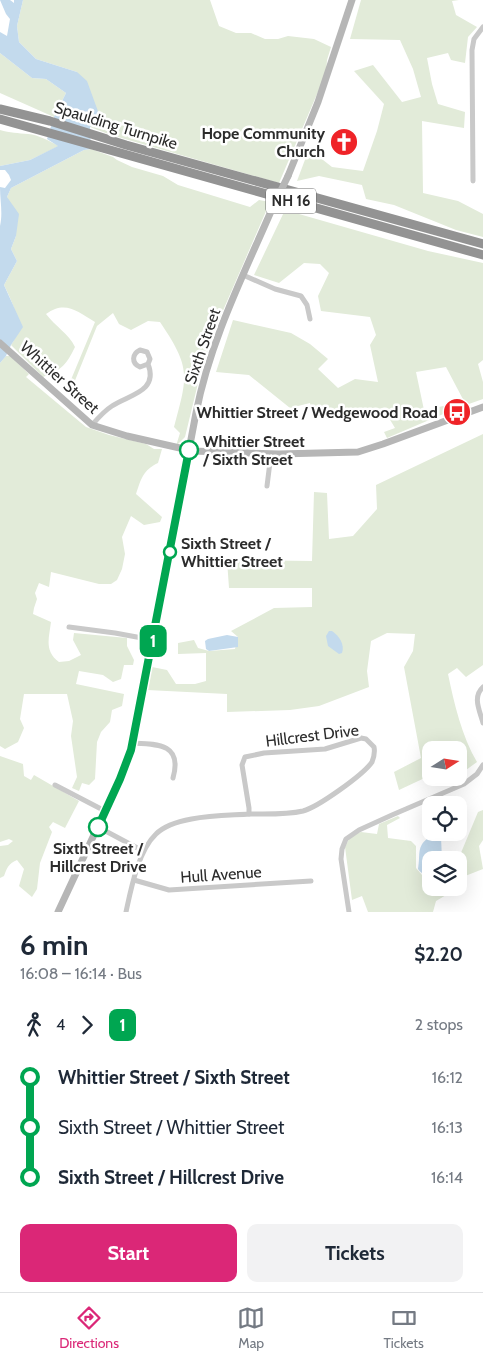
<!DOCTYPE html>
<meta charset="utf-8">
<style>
:root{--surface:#fff;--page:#f2f2f3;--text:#1f2937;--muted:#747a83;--line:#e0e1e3;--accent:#db2777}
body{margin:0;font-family:Cabin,sans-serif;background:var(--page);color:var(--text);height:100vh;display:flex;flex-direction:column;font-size:19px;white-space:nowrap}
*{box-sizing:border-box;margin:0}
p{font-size:16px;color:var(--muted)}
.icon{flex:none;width:28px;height:28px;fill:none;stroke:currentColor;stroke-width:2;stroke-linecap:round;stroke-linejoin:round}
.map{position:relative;height:912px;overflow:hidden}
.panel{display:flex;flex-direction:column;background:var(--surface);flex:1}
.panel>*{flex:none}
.badge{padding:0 10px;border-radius:8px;font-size:18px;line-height:32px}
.needle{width:32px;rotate:78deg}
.controls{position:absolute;left:422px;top:741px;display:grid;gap:10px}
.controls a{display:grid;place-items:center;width:45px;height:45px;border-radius:10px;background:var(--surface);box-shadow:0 5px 20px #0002;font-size:25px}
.map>.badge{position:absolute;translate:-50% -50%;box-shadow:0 0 0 2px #fff}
.legs{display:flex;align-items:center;gap:8px;height:55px;padding:0 20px;font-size:16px}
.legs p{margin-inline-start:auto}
.overview{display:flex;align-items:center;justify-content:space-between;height:85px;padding:0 20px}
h1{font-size:28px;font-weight:800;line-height:38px}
.cta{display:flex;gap:10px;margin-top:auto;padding:10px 20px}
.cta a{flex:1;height:58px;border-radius:10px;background:var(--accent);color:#fff;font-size:20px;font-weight:800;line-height:58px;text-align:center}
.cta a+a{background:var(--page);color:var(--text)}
ul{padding:0 20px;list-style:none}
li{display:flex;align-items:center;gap:18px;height:50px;font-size:19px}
li i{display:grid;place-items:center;width:8px;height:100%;margin:0 6px;background:currentColor}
li i::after{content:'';width:12px;height:12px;margin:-6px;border:4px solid;border-radius:50%;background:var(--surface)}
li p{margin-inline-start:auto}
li:first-child i{background:linear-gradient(#0000 50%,currentColor 0)}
li:last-child i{background:linear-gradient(currentColor 50%,#0000 0)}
.tab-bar{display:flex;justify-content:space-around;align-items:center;height:70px;border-top:1px solid var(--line);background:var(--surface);font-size:14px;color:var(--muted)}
.tab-bar a{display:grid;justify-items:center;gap:2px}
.tab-bar .selected{color:var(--accent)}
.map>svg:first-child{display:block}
.green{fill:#e2ebd9}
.water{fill:#c3daed}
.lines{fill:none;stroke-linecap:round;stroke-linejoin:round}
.street{stroke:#c9c9c9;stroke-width:5}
.secondary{stroke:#b6b6b6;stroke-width:7}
.highway{stroke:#939393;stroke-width:9}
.secondary-bridge{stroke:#b6b6b6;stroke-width:7}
.line-1-casing{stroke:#fff;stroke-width:11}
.line-1{stroke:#00a651;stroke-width:8}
.stop-1-dot{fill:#fff;stroke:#00a651;stroke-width:2.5}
.labels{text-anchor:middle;stroke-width:5;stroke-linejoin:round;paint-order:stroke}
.shield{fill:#fff;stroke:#6b6b6b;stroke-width:1}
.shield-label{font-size:15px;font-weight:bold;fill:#2c2c2c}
.street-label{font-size:16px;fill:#2c2c2c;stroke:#fff}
.poi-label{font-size:16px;font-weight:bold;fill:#2c2c2c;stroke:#fff;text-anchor:end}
.stop-label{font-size:16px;font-weight:bold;fill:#2c2c2c;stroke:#fff;text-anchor:start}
</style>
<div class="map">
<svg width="483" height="912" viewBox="0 0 483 912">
<rect width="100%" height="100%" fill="#fff"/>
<g class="green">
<polygon points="23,0 210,0 219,26 236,33 251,33 265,39 278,39 288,36 314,39 331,47 327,60 326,73 279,183 111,135 90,127 77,72 36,59 19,42 17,26"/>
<polygon points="361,0 459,0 452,1 456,15 477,27 468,37 465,63 451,60 448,53 427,58 432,84 438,104 465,112 464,128 422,121 423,193 458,201 483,214 483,237 456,230 394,205 366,199 362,185 319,176 297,181 309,149 332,167 363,171 377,131 384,104 354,71 373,65 402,102 421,97 413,69 400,40 350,39"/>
<polygon points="0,53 32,78 46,79 66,93 54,117 0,93"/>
<path d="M0 130C10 133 18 133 28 134 39 135 49 141 59 146L30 160 0 166Z"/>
<path d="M91 149 113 157 117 160 132 167 163 176 178 185 250 207 259 200 270 202 212 336 199 379 185 437 176 446 180 433 174 427C188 375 191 368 160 322L148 321 131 330 119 324 113 313 97 326 74 383 70 382 95 322C77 311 65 300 46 314 55 326 69 334 75 347 66 365 63 369 43 377L11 345C25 327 13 304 4 285L17 261 11 249 16 236 7 197 11 188 84 150Z"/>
<polygon points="285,210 428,251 483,263 483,360 478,364 483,382 483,399 466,405 446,367 416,372 424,410 453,404 455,409 387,438 384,432 395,428 383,408 350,414 313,418 310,403 290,408 249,375 216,372 233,320 291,333 310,344 328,359 318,369 338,388 355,379 378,382 370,345 376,335 370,317 321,311 318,296 329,273 320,264 304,263 279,283 254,275"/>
<path d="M6 356H10L29 374 26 377 86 427 109 435 146 444 154 449H162L158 463C143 470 141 479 136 494L162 517 160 522 144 525 131 516 122 537 125 554 122 569 117 580 111 584H99L51 572 49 587 39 583 35 593 37 599 34 608 33 614 51 622C49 638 44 651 59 662L69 661 81 655 73 640 74 633 127 638V646L134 660 133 665H124L121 679 113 682 103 675 79 671 76 684 124 694 122 706 112 710 110 722 101 732 97 742 95 779 89 785 82 783 79 791 72 788 77 777 71 736 73 721 67 694H24L20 719 24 728 18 742 5 749 0 746V363Z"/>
<path d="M483 434V665L466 677 457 668 448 674C454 703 462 737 477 762L466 770 459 768V750H431V775L399 790 394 772 421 758 404 667 413 651 415 634 387 633 371 641 367 671 369 687 319 706 290 710 227 712V694L147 690 152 667 167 670 176 684H195L206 681V653L178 654V643L194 640 198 648 209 651 235 649 238 637 231 631 274 608 312 607V588H229L227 560 312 561 314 492 327 493 329 539 353 536 377 509 376 485Z"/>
<path d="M0 756 23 764 24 776 31 780 34 775 79 801 65 828 53 822 49 827 52 832 40 863 37 889 32 897 19 886 24 869 17 860C8 864 7 868 4 876L0 878V846L8 845 13 841 9 839 0 842Z"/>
<polygon points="483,810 483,840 479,846 483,869 460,878 459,885 458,860 478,812"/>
<polygon points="398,816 400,818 387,825 388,838 411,841 416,846 416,868 422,875 425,875 431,872 431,888 458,888 436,901 433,912 368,912 362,896 352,900 345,847 351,835 361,832 377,834 379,824"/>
</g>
<g class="water">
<path d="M0 0H10L14 3V0H23L17 26 19 42 36 59 77 72 87 81 99 114 90 127 91 149 84 150 11 188 7 197 19 214 16 236 11 249 17 261 4 285 23 327 11 345 6 356 0 363V226C3 213 0 201 0 187L5 188 11 180 9 175 5 170H0V166L30 160 58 146 47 139 54 117 66 93 46 79 32 78 0 53V32L7 36 10 19 6 14Z"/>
<path d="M329 631H332C339 636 345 644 342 653L339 654 328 646 326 636Z"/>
<polygon points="227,635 238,637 238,647 209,651 206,649 205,641 208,639"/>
<path d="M433 835 440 836 441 837 442 860H431V871C426 874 422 875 418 869 421 853 415 845 433 835Z"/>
</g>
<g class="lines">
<g class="street">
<polyline points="473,181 472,50 474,39 483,27"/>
<polyline points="243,275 275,289 301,296 307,305 310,319"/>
<path d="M92 425C98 418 104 411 112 406 128 395 159 392 148 364L140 367C131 363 132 354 140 350L147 352 150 359 148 364"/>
<polyline points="267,486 271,454"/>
<polyline points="69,627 115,633 153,640"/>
<path d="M483 687C472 697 480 711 483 723"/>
<path d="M361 738 366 739 374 747C375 752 374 757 372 762 363 775 318 807 303 811 286 815 267 814 249 814V808L242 765 245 757 264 753 325 749Z"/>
<path d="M132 743C156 744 183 743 173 778"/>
<polyline points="55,785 105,811"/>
<polyline points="98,827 143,851"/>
<polyline points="134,880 169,890 311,881"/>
<path d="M126 912C131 889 138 851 156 834 175 815 224 816 249 814"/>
<polyline points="349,912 341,859 342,849 346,839 359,830 392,815 464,784 477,774 483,765"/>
</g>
<g class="secondary">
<polyline points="288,176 318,102 352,0"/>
<polyline points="0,343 92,425 127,436 193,451 279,454 358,452 383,444 483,407"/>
<path d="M58 912 120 779C136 740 142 696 150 655 166 574 180 494 196 413 210 341 243 276 272 209"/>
</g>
<g class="highway">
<polyline points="0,109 50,121 126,145 483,244"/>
<polyline points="0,119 483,255"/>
</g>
<polyline class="secondary-bridge" points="272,209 288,176"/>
</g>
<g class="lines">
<defs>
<polyline id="line-1" points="98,827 120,779 131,750 189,450"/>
</defs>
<use href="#line-1" class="line-1-casing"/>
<use href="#line-1" class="line-1"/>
</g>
<defs>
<symbol id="church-disc" viewBox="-11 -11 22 22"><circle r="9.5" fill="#ef2327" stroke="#fff"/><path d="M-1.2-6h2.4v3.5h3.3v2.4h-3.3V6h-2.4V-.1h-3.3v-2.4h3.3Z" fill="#fff"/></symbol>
<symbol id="bus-disc" viewBox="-11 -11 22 22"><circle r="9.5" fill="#ef2327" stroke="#fff"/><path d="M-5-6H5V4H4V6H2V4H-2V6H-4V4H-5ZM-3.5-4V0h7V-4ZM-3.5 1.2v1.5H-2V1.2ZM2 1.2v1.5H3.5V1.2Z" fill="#fff"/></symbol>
</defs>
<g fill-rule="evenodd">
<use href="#church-disc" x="328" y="126" width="32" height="32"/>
<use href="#bus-disc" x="441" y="396" width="32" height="32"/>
</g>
<g class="stop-1-dot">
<circle cx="189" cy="450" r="9"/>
<circle cx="170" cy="552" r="6"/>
<circle cx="98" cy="827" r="9"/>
</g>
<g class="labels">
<rect class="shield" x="266" y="188.5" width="50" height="25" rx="4"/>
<g class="shield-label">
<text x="291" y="206">NH 16</text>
</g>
<g class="street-label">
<text transform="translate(116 125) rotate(17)" y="6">Spaulding Turnpike</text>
<text transform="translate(202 346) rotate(-71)" y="6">Sixth Street</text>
<text transform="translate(60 377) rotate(42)" y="6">Whittier Street</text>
<text transform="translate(312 735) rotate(-7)" y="6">Hillcrest Drive</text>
<text transform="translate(221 874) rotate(-4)" y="6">Hull Avenue</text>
</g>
<g class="poi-label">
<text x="325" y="139">Hope Community<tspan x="325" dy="18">Church</tspan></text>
<text x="438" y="418">Whittier Street / Wedgewood Road</text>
</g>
<g class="stop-label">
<text x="203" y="447">Whittier Street<tspan x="203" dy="18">/ Sixth Street</tspan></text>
<text x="181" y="549">Sixth Street /<tspan x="181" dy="18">Whittier Street</tspan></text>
<text x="98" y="854" text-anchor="middle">Sixth Street /<tspan x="98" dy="18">Hillcrest Drive</tspan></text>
</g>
</g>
</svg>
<div class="controls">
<a><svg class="needle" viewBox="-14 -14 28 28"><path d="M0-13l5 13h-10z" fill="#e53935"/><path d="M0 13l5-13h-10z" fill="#747a83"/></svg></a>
<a><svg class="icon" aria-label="locate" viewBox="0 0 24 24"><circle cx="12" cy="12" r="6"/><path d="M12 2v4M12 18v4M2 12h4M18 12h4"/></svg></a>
<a><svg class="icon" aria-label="layers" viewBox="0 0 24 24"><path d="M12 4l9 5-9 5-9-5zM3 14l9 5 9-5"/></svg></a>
</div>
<b class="badge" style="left:153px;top:641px;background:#00a651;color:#fff">1</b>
</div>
<section class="panel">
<div class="overview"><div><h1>6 min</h1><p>16:08 – 16:14 · Bus</p></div><b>$2.20</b></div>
<div class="legs"><svg class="icon" aria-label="walk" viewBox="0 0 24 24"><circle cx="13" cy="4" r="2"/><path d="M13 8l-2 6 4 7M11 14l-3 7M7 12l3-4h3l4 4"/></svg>4<svg class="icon" aria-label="forward" viewBox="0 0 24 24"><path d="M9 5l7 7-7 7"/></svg><b class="badge" style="background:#00a651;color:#fff">1</b><p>2 stops</p></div>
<ul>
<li><i style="color:#00a651"></i><b>Whittier Street / Sixth Street</b><p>16:12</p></li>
<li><i style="color:#00a651"></i><span>Sixth Street / Whittier Street</span><p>16:13</p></li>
<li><i style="color:#00a651"></i><b>Sixth Street / Hillcrest Drive</b><p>16:14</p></li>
</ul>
<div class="cta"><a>Start</a><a>Tickets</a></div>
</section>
<nav class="tab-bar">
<a class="selected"><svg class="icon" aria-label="directions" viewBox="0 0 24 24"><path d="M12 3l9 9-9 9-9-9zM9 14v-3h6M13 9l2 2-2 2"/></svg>Directions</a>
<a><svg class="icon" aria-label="map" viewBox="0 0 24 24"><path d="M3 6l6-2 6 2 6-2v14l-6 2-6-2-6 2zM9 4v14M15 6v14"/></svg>Map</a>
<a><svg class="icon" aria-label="tickets" viewBox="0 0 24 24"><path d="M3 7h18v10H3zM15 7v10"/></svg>Tickets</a>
</nav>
